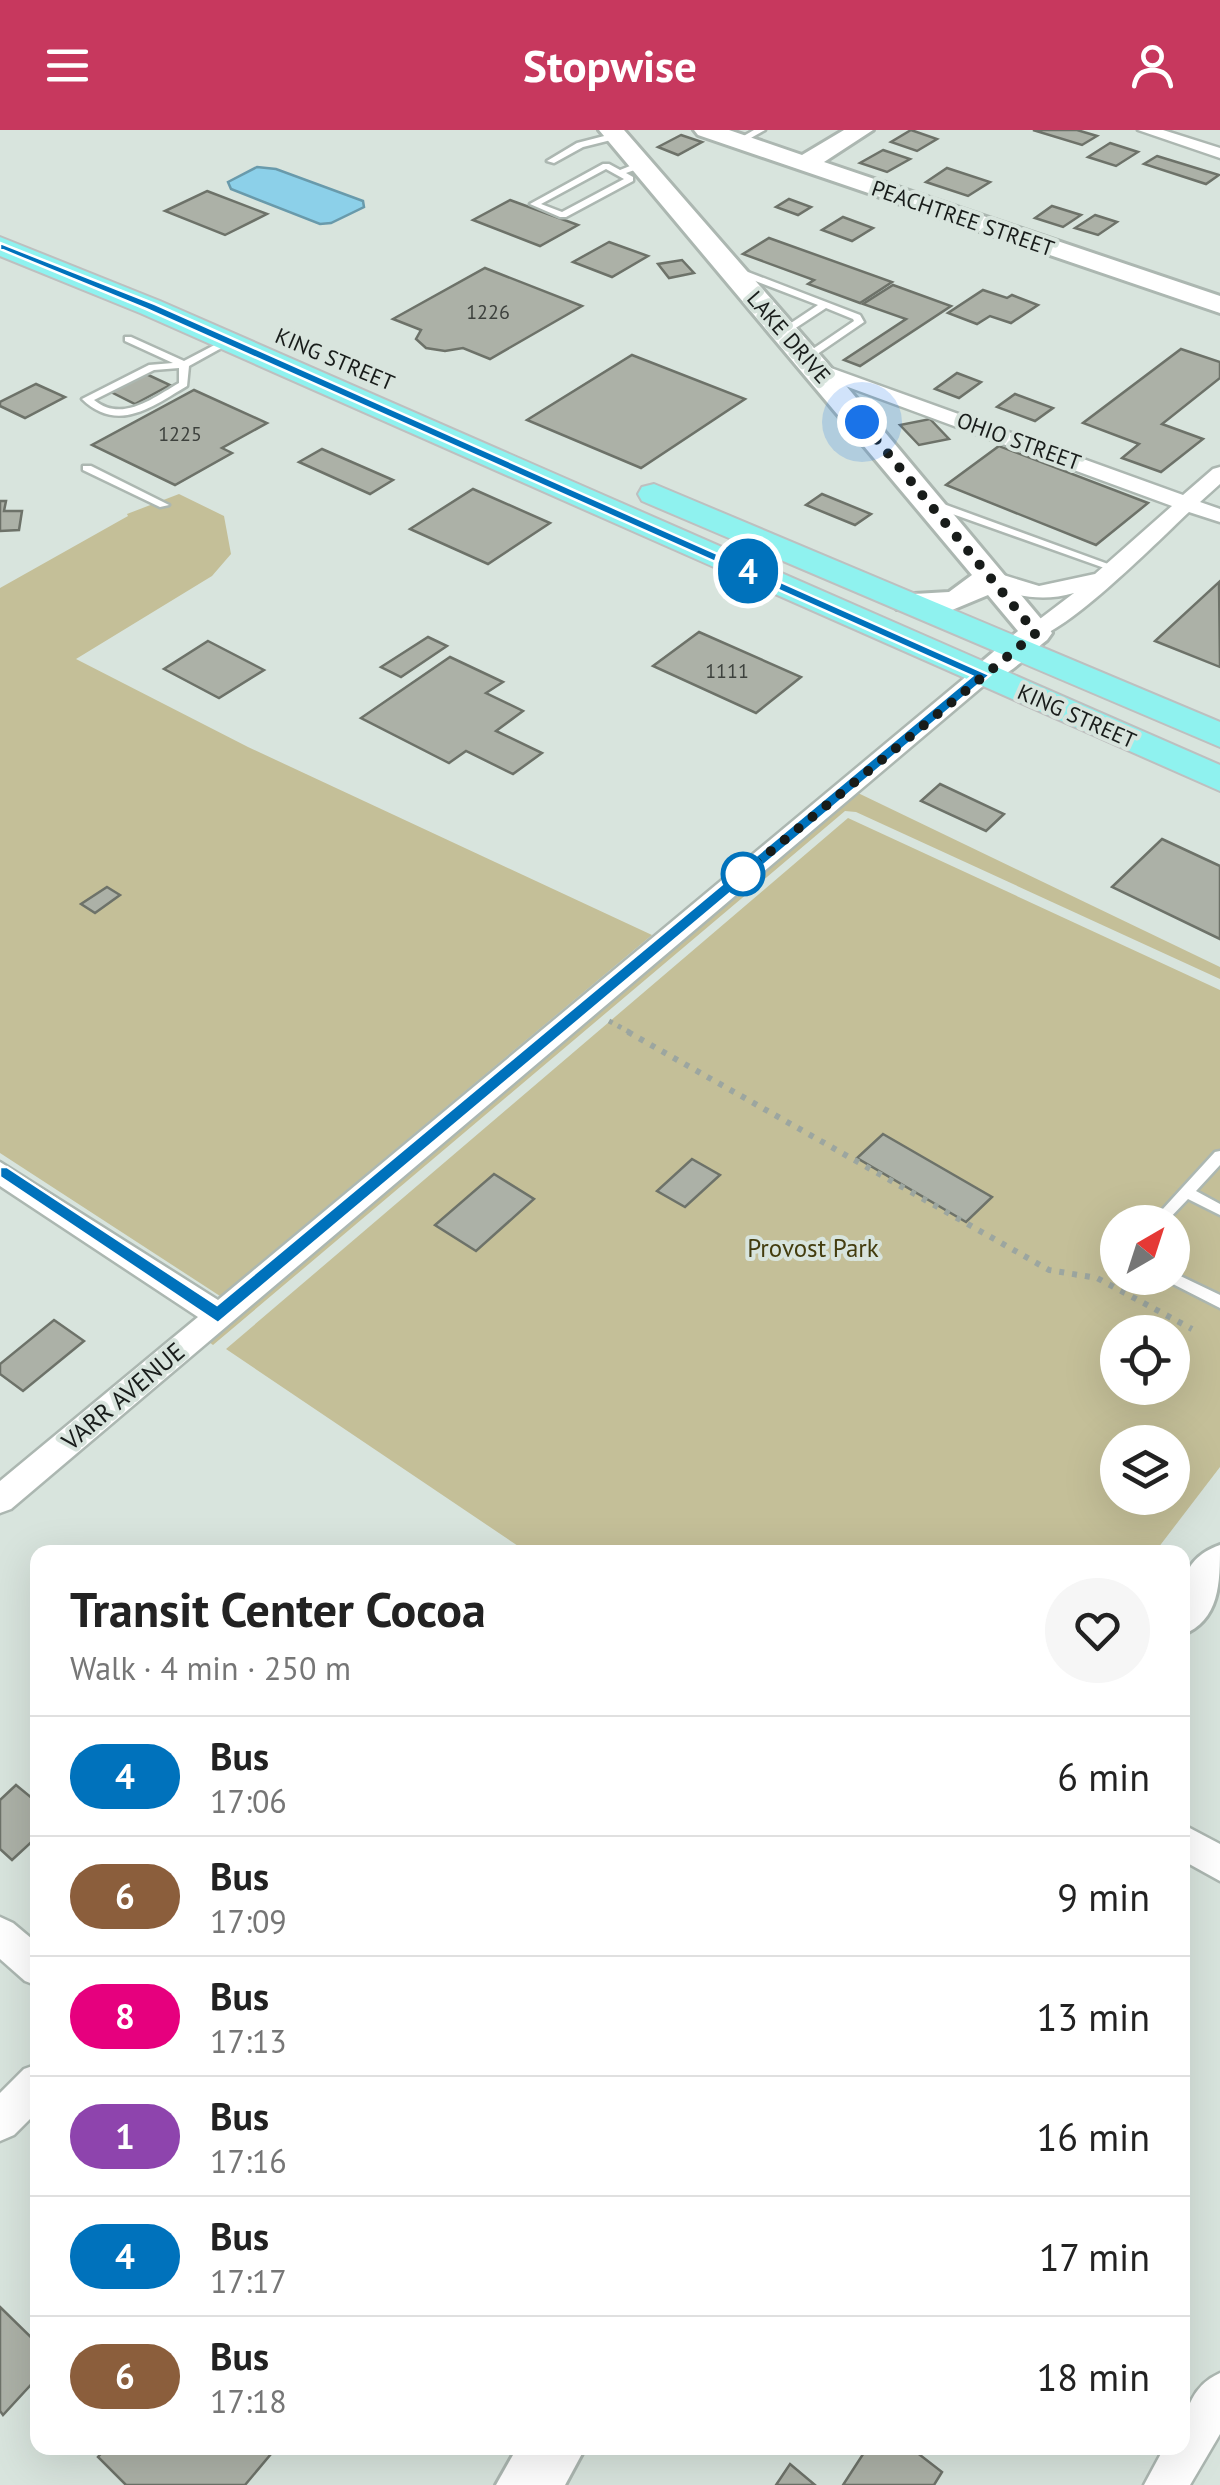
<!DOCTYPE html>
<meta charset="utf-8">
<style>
:root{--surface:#fff;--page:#f6f6f6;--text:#222;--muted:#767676;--line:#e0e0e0;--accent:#c7385e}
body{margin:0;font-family:"PT Sans",sans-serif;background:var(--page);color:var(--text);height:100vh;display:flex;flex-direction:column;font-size:38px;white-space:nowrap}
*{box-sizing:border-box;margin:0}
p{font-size:32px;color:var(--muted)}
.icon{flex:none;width:55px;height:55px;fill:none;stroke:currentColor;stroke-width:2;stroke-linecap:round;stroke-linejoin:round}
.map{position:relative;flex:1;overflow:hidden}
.drawer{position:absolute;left:30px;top:1415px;width:1160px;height:910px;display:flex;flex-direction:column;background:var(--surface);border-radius:20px;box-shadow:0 10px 40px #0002}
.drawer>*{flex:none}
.badge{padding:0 20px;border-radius:32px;font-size:35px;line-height:65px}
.needle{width:65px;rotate:39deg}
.fabs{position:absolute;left:1100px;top:1075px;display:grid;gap:20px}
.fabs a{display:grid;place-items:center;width:90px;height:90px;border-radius:50%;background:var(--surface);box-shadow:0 10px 40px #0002;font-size:50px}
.you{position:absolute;width:50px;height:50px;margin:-25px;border:8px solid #fff;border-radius:50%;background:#1a73e8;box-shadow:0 0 0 15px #1a73e833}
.map>.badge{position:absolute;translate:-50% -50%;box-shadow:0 0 0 5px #fff}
.round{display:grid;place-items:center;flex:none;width:105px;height:105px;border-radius:52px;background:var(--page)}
.overview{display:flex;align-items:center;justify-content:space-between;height:170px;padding:0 40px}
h1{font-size:48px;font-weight:800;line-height:75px}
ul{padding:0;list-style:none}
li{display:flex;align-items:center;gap:30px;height:120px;padding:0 40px;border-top:2px solid var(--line)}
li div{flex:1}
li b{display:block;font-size:38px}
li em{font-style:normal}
li .badge{min-width:110px;font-weight:700;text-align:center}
header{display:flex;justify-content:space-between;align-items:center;height:130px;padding:0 40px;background:var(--accent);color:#fff;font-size:45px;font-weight:800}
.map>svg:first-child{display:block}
.green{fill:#c4bf98;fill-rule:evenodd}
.water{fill:#8cd0e9;stroke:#699aab;stroke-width:2.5}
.building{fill:#acb1a7;stroke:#6d7269;stroke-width:2.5}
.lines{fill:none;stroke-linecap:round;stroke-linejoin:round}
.lane-casing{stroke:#acb7b1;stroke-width:5}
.street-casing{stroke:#acb7b1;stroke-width:5}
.secondary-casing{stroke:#acb7b1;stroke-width:6}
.primary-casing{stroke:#bebfbf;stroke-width:4}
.path-far1{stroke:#9ca6a0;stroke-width:5;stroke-dasharray:4 6;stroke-linecap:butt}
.path{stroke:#9ca6a0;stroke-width:6;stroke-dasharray:5 8;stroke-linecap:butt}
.lane{fill:#fff;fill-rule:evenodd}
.street{fill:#fff;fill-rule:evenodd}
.secondary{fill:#fff;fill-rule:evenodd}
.primary{fill:#8ff2ef;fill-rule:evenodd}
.line{fill:#0072bc;stroke:#fff;stroke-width:2.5}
.walk{stroke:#181c1a;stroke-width:10;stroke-dasharray:0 18}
.stop-dot{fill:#fff;stroke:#0072bc;stroke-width:5}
.labels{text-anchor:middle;stroke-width:8;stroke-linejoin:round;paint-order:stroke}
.number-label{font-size:20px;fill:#3d413d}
.far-street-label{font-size:22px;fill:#181c1a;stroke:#d8e4dd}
.park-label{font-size:25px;fill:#433c0e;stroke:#d8e4dd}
.street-label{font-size:25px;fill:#181c1a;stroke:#d8e4dd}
</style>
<header><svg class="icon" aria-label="menu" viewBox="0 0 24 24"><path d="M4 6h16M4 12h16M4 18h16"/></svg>Stopwise<svg class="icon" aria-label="person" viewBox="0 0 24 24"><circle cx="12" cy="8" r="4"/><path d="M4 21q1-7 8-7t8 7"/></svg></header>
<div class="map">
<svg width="1220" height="2355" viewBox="0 0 1220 2355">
<rect width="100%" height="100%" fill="#d8e4dd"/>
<g class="green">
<polygon points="179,364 224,386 231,424 212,446 76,529 248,617 652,805 220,1166 0,1023 0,458 128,386 127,384"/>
<polygon points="858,663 1220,837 1220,849 856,682 845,681 213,1215 209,1212"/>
<path d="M848 688 1220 860V1337L1155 1422H527L226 1219ZM1118 1092H1172V1148H1118ZM1118 1202H1172V1258H1118ZM1118 1312H1172V1368H1118Z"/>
</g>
<polygon class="water" points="257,37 276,39 363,71 364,77 331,93 320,94 231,59 228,52"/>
<g class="building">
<polygon points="911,0 937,9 917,21 891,12"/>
<polygon points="1033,0 1077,0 1097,6 1082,15"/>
<polygon points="681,5 702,12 678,25 658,17"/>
<polygon points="1110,13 1138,22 1116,36 1088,27"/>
<polygon points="883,20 910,29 887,42 860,33"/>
<polygon points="1157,26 1219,45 1206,54 1144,34"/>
<polygon points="947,38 990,52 968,66 926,52"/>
<polygon points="207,61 267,84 225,105 165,81"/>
<polygon points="789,69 811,77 798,85 776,77"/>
<polygon points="510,70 578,95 540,116 473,90"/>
<polygon points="1052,76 1081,85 1063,97 1035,88"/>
<polygon points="1095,85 1117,92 1098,105 1075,98"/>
<polygon points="843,87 873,98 852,111 822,100"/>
<polygon points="769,108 892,152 860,173 808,154 814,150 743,124"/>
<polygon points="609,112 648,126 612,147 573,132"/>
<polygon points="682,130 694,143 669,148 658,134"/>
<polygon points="485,138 582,176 490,229 463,218 445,221 426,218 416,209 421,200 393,189"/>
<polygon points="893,155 951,176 860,236 844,230 906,189 863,174"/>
<polygon points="983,160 1007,168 1012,165 1038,175 1011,193 990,186 977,194 948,183"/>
<polygon points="1181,219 1220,232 1220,248 1162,294 1203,309 1161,342 1122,328 1139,314 1083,293"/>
<polygon points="632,225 745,269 641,338 527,290"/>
<polygon points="144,243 170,255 135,274 109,261"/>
<polygon points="957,243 981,252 959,268 935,259"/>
<polygon points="36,254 65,267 25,288 0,276 0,272"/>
<polygon points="194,260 267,293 222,318 232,323 175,355 92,315"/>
<polygon points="1015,264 1053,278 1035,291 997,277"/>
<polygon points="930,289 949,309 919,315 900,295"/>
<polygon points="999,316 1148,373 1096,415 946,355"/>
<polygon points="322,319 393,350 370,364 299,332"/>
<polygon points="473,359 550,393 488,434 410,399"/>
<polygon points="822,364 871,384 855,395 806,375"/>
<polygon points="0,371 6,371 4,381 22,381 19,400 0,401"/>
<polygon points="1219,452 1220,537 1155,511"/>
<polygon points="699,502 801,547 756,583 653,536"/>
<polygon points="428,507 447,516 401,547 381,537"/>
<polygon points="208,511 264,540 219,568 164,539"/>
<polygon points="450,527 503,552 486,563 523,581 496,601 542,623 513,644 466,621 449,633 361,588"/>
<polygon points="940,654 1004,684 986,701 921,671"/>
<polygon points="1162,709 1220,736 1220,809 1112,757"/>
<polygon points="107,757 120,765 95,783 81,774"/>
<polygon points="883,1004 992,1067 966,1092 857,1028"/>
<polygon points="692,1029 720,1045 685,1077 657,1061"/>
<polygon points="494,1044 534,1069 476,1121 435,1095"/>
<polygon points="54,1190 84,1211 23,1261 0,1244 0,1234"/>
<polygon points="16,1655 38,1673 38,1706 12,1730 0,1719 0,1670"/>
<polygon points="0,2177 38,2214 38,2247 3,2285 0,2281"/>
<polygon points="106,2318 276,2318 245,2355 126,2355 98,2327"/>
<polygon points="867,2318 911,2318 942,2342 934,2355 843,2355"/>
<polygon points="790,2334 815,2355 776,2355"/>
</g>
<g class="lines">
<defs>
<g id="lane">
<polygon points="754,0 765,0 742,13 735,11"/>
<polygon points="616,3 619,4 619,8 583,17 554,33 547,31 577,13"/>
<path d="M640 32 644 35 643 37 626 43 633 47V51L566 87H560L530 74 603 34H609L620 40ZM606 39 624 49 562 82 541 74Z"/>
<polygon points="729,137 735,137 860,185 864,192 810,229 804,229 804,225 854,191 853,189 826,178 788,203 782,203 782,199 818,175 729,141"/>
<path d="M125 207H131L184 231 226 209 234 211 189 236 187 256C153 276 118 304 82 269L149 235 173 233 125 211ZM179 238V253C153 268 122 293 94 270L154 240Z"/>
<polygon points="83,336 91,336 169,375 160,377 83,340"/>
<polygon points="930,372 938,372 1119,438 1110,440 930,376"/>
<polygon points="1220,1021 1220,1035 1196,1061 1220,1074 1220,1085 1188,1069 1166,1092 1151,1092 1215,1022"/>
<polygon points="1172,1142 1220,1165 1220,1178 1167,1151 1165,1148 1172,1148"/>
</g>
<g id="street">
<polygon points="1138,0 1163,0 1220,18 1220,28"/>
<path d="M817 233 1183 365 1213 339 1220 337V354L1200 372 1220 379V392L1189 382C1164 405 1056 515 1028 508L1025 503 1028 498 1074 463C1039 473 1012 465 979 452L976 447 979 442 987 440 1039 456 1095 444 1172 376 810 243 807 239Z"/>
<polygon points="982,538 990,540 993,545 990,550 11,1379 0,1383 0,1351 198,1187 0,1056 0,1032 218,1170 974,540"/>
<polygon points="1182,1694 1220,1714 1220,1751 1182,1730"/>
<polygon points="0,1787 13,1793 38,1814 38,1856 25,1851 0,1829"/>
<polygon points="38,1934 38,1981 14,2005 0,2011 0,1963 24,1939"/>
<path d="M1220 2243V2304L1190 2355H1144L1164 2318H1182C1182 2287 1190 2256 1220 2243Z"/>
</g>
<g id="secondary">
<path d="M599 0H624L827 233 1047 496 1052 503 1047 510C1026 526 999 559 971 552L966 545 1018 501 988 465 952 480 897 479 892 472 897 465 949 462 972 445Z"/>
<polygon points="694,0 729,0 802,25 844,0 873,0 824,32 1220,166 1220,183 698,5"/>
<path d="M1220 1415C1220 1453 1220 1490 1182 1505 1182 1466 1175 1431 1220 1415Z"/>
<polygon points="517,2318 585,2318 565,2355 496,2355"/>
</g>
<g id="primary">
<polygon points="0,107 160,171 1220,635 1220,661 140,183 0,126"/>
<polygon points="654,354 1220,592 1220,617 642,371 638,364 642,357"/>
</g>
</defs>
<use href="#lane" class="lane-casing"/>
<use href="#street" class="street-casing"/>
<use href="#secondary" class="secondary-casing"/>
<use href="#primary" class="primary-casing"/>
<polyline class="path-far1" points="609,891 633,904"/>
<polyline class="path" points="628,902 1049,1140 1097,1148 1192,1199"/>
<use href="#lane" class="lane"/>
<use href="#street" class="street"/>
<use href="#secondary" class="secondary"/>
<use href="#primary" class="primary"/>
</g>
<polygon class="line" points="0,113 155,174 990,545 218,1193 0,1047 0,1037 7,1037 217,1175 972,546 146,179 0,119"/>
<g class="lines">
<polyline class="walk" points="743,744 1036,503 862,292"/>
</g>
<circle class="stop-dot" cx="743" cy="744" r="20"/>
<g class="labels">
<g class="number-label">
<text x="488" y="189">1226</text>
<text x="180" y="311">1225</text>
<text x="727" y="548">1111</text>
</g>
<g class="far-street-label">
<text transform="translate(963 88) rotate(19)" y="8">PEACHTREE STREET</text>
<text transform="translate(789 207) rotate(49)" y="8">LAKE DRIVE</text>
<text transform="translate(335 229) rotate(23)" y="8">KING STREET</text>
<text transform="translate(1019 311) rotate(20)" y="8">OHIO STREET</text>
<text transform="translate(1077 586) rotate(24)" y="8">KING STREET</text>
</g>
<g class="park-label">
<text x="813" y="1127">Provost Park</text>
</g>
<g class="street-label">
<text transform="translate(123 1266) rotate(-40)" y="9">VARR AVENUE</text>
</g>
</g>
</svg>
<div class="fabs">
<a><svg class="needle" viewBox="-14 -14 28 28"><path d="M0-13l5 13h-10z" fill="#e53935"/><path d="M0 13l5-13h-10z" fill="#767676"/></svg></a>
<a><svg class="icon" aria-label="locate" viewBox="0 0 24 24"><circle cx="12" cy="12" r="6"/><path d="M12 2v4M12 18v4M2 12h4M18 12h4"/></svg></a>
<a><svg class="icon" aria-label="layers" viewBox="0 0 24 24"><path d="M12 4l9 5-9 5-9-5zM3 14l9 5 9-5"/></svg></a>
</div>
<div class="you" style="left:862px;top:292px"></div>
<b class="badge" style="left:748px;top:441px;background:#0072bc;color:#fff">4</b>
<section class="drawer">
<div class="overview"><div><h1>Transit Center Cocoa</h1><p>Walk · 4 min · 250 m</p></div><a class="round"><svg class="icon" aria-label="heart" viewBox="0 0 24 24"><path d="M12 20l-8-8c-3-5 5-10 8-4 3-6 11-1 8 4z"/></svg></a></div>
<ul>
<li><span class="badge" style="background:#0072bc;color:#fff">4</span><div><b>Bus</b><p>17:06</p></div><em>6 min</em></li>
<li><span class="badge" style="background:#8b5e3c;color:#fff">6</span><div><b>Bus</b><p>17:09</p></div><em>9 min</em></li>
<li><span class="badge" style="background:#e6007e;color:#fff">8</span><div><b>Bus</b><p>17:13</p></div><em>13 min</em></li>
<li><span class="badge" style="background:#8e44ad;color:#fff">1</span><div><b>Bus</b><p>17:16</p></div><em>16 min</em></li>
<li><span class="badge" style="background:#0072bc;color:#fff">4</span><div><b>Bus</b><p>17:17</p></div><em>17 min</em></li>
<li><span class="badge" style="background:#8b5e3c;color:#fff">6</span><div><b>Bus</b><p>17:18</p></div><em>18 min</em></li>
</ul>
</section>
</div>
